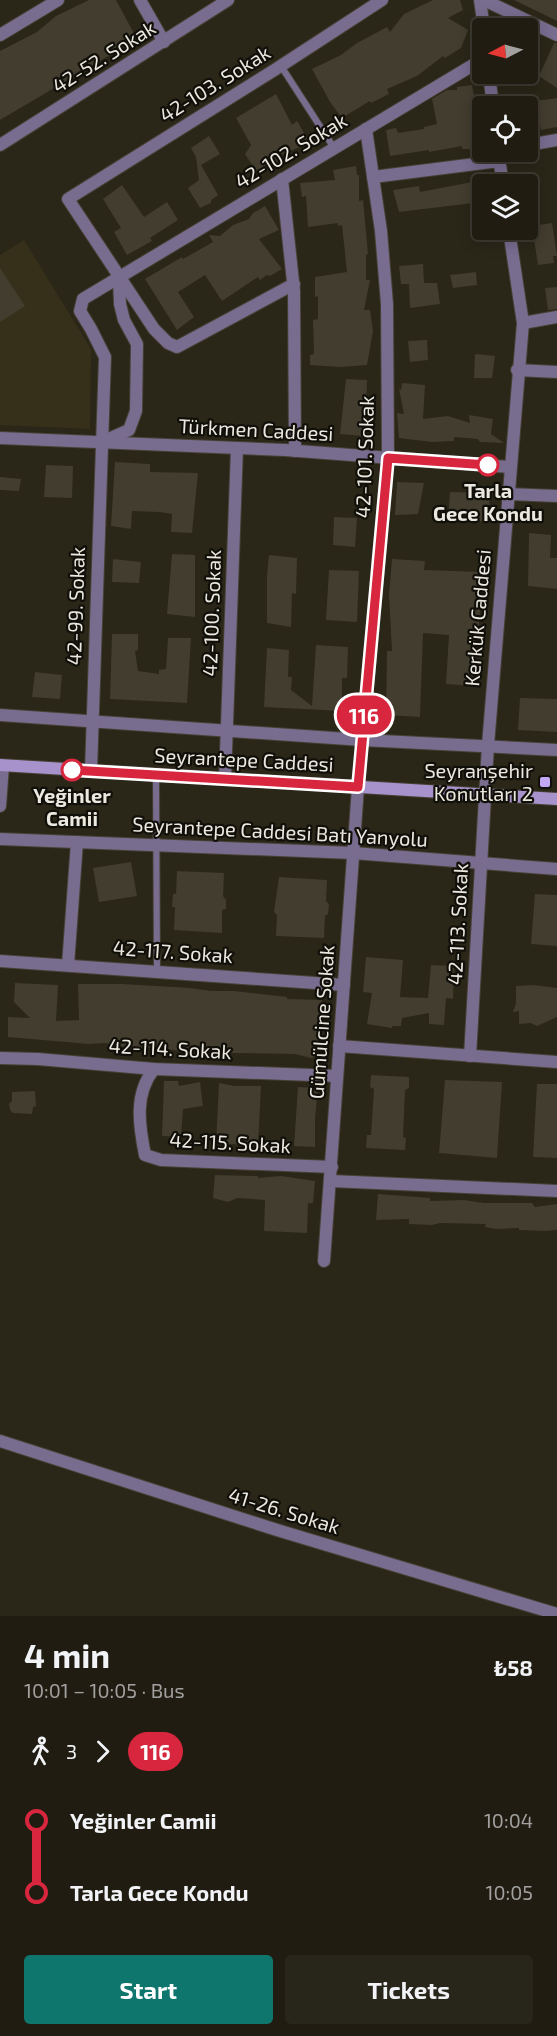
<!DOCTYPE html>
<meta charset="utf-8">
<style>
:root{--surface:#201c12;--page:#28251b;--text:#f1f3f6;--muted:#a2a19f;--line:#3d3a32;--accent:#0f766e}
body{margin:0;font-family:"Exo 2",sans-serif;background:var(--page);color:var(--text);height:100vh;display:flex;flex-direction:column;font-size:22px;white-space:nowrap}
*{box-sizing:border-box;margin:0}
p{font-size:20px;color:var(--muted)}
.icon{flex:none;width:33px;height:33px;fill:none;stroke:currentColor;stroke-width:2;stroke-linecap:round;stroke-linejoin:round}
.map{position:relative;height:1616px;overflow:hidden}
.sheet{display:flex;flex-direction:column;background:var(--surface);flex:1}
.sheet>*{flex:none}
.badge{padding:0 12px;border-radius:20px;font-size:21px;line-height:39px}
.needle{width:39px;rotate:264deg}
.tools{position:absolute;left:472px;top:18px;display:grid;gap:12px}
.tools a{display:grid;place-items:center;width:66px;height:66px;border-radius:6px;background:var(--surface);box-shadow:0 3px 15px #0003,0 0 0 2px var(--line);font-size:30px}
.map>.badge{position:absolute;translate:-50% -50%;box-shadow:0 0 0 3px #fff}
.legs{display:flex;align-items:center;gap:9px;height:66px;padding:0 24px;font-size:20px}
.legs p{margin-inline-start:auto}
.headline{display:flex;align-items:center;justify-content:space-between;height:102px;padding:0 24px}
h1{font-size:33px;font-weight:700;line-height:45px}
.cta{display:flex;gap:12px;margin-top:auto;padding:12px 24px}
.cta a{flex:1;height:69px;border-radius:6px;background:var(--accent);color:#fff;font-size:24px;font-weight:700;line-height:69px;text-align:center}
.cta a+a{background:var(--page);color:var(--text)}
ul{padding:0 24px;list-style:none}
li{display:flex;align-items:center;gap:21px;height:72px;font-size:22px}
li i{display:grid;place-items:center;width:9px;height:100%;margin:0 8px;background:currentColor}
li i::after{content:'';width:15px;height:15px;margin:-8px;border:4px solid;border-radius:50%;background:var(--surface)}
li p{margin-inline-start:auto}
li:first-child i{background:linear-gradient(#0000 50%,currentColor 0)}
li:last-child i{background:linear-gradient(currentColor 50%,#0000 0)}
.map>svg:first-child{display:block}
.built{fill:#362f1a}
.building{fill:#423d2e}
.lines{fill:none;stroke-linecap:round;stroke-linejoin:round}
.lane-casing{stroke:#454134;stroke-width:8}
.street-casing{stroke:#454134;stroke-width:14}
.secondary-casing{stroke:#454134;stroke-width:14}
.lane{stroke:#786c8f;stroke-width:6}
.street{stroke:#786c8f;stroke-width:12}
.secondary{stroke:#a792cb;stroke-width:12}
.line-1-casing{stroke:#fff;stroke-width:14}
.line-1{stroke:#d7263d;stroke-width:9}
.stop-1-dot{fill:#fff;stroke:#d7263d;stroke-width:3}
.poi-dot{fill:#c3a7f2;stroke:#110f09;stroke-width:2}
.labels{text-anchor:middle;stroke-width:4.5;stroke-linejoin:round;paint-order:stroke}
.street-label{font-size:20px;fill:#ebe8df;stroke:#110f09}
.stop-label{font-size:20px;font-weight:bold;fill:#ebe8df;stroke:#110f09}
.poi-label{font-size:20px;fill:#ebe8df;stroke:#110f09;text-anchor:end}
</style>
<div class="map">
<svg width="557" height="1616" viewBox="0 0 557 1616">
<rect width="100%" height="100%" fill="#2a2618"/>
<polygon class="built" points="24,240 91,349 90,429 0,425 0,255"/>
<g class="building">
<polygon points="89,0 116,0 137,39 0,120 0,51 37,32 56,16"/>
<polygon points="433,0 460,0 463,10 448,18 468,30 461,48 445,58 443,56 417,76 387,89 389,94 371,103 370,101 342,118 330,102 312,69 341,55 357,43 387,27 390,32 404,14"/>
<polygon points="514,0 557,0 557,21"/>
<polygon points="554,43 557,43 557,88 539,76"/>
<polygon points="472,85 479,123 481,123 483,149 462,149 462,146 429,152 429,150 390,156 386,130 396,128 398,133 424,129 424,127 437,124 432,99 447,90 457,90 457,87"/>
<polygon points="276,94 292,125 297,121 310,143 275,157 278,162 258,174 245,154 251,145 236,118"/>
<polygon points="557,98 557,127 541,130 536,101"/>
<polygon points="209,136 220,154 201,165 218,195 211,200 211,203 200,208 188,188 199,180 196,157 191,148"/>
<polygon points="356,166 357,175 359,175 359,201 363,200 368,254 366,255 366,280 370,280 364,310 370,310 373,331 367,365 341,367 310,365 310,355 314,354 313,320 318,319 318,296 315,297 315,277 347,272 342,225 338,226 338,223 308,227 306,196 302,197 300,183 335,180 333,170"/>
<polygon points="483,180 483,224 478,225 473,203 399,212 393,190 419,186 420,192"/>
<polygon points="122,185 144,217 167,202 178,220 150,238 152,241 127,255 114,232 121,228 103,199"/>
<polygon points="265,206 279,230 259,239 282,269 270,276 267,275 260,280 258,277 222,301 205,275 178,292 194,317 177,330 145,279 182,257 183,259 213,242 209,235 220,236 233,225 249,219 253,213"/>
<polygon points="552,223 557,256 553,256 554,263 538,265 532,226"/>
<polygon points="423,264 424,283 437,283 440,304 410,308 409,284 401,284 399,266"/>
<polygon points="0,268 25,306 0,322"/>
<polygon points="476,272 477,285 453,288 450,275"/>
<polygon points="557,287 557,309 548,310 545,288"/>
<polygon points="427,340 428,360 410,362 408,341"/>
<polygon points="475,354 495,356 492,378 474,378"/>
<polygon points="346,379 367,380 366,414 375,414 365,422 365,436 340,434"/>
<polygon points="402,383 425,385 423,419 448,416 470,423 469,415 493,419 491,434 504,443 480,442 478,439 454,437 454,441 432,442 399,438 397,413 404,414 399,389 401,390"/>
<polygon points="115,462 150,464 150,472 198,473 192,533 171,532 172,514 159,512 132,511 131,529 111,526"/>
<polygon points="46,465 73,466 72,498 44,497"/>
<polygon points="0,477 21,479 19,491 0,490"/>
<polygon points="397,482 424,483 418,514 395,515"/>
<polygon points="450,492 490,493 488,522 448,519"/>
<polygon points="334,517 357,518 355,547 333,545"/>
<polygon points="529,533 551,535 550,558 557,558 557,589 528,586"/>
<polygon points="172,554 195,555 195,617 167,614"/>
<polygon points="269,555 297,558 296,594 292,593 291,627 267,623 267,575"/>
<polygon points="113,559 141,562 139,583 112,582"/>
<polygon points="392,559 425,561 424,570 483,572 478,637 475,637 472,686 446,684 449,635 423,633 420,717 386,715 387,651 392,651 389,595"/>
<polygon points="329,570 359,571 357,622 326,620"/>
<polygon points="112,634 138,634 138,650 135,651 138,671 159,674 159,670 166,669 168,638 191,638 187,703 110,699"/>
<polygon points="316,645 348,647 347,678 342,678 342,711 264,707 267,648 289,650 288,677 292,677 291,690 312,706"/>
<polygon points="35,672 62,675 60,699 32,697"/>
<polygon points="520,698 557,699 557,732 518,730"/>
<polygon points="131,862 137,896 99,902 93,868"/>
<polygon points="177,871 224,873 223,896 226,900 226,909 222,910 222,933 174,930 175,907 172,907 173,894 176,894"/>
<polygon points="279,877 327,880 326,901 329,904 328,914 325,916 324,938 276,936 277,915 274,912"/>
<polygon points="535,894 557,895 557,946 531,944"/>
<polygon points="366,957 403,960 400,997 428,998 431,965 454,966 453,999 446,998 444,1025 429,1024 429,1013 402,1018 401,1026 392,1026 392,1028 367,1024 372,993 363,992"/>
<polygon points="15,983 58,985 56,1021 79,1020 78,984 122,984 190,988 211,991 234,991 287,997 287,999 322,1000 318,1056 311,1058 295,1054 234,1053 206,1049 206,1052 181,1048 181,1051 153,1047 133,1049 105,1043 89,1044 8,1037 8,1017 30,1018 14,1002"/>
<polygon points="534,985 557,988 557,1017 537,1026 531,1023 519,1024 519,1011 513,1012 516,1003 516,986"/>
<polygon points="371,1075 409,1077 409,1088 405,1090 403,1137 406,1138 405,1150 366,1148 367,1135 371,1135 374,1089 370,1087"/>
<polygon points="445,1080 502,1082 497,1158 439,1153"/>
<polygon points="164,1081 178,1081 179,1086 200,1082 203,1106 183,1109 181,1137 162,1136"/>
<polygon points="219,1083 235,1086 261,1086 258,1146 216,1143"/>
<polygon points="537,1084 557,1084 557,1158 533,1157"/>
<polygon points="298,1087 318,1088 315,1118 315,1147 294,1146"/>
<polygon points="35,1091 36,1106 33,1107 32,1114 13,1113 10,1110 9,1104 12,1101 12,1092"/>
<polygon points="215,1175 258,1176 258,1178 281,1176 315,1181 313,1203 308,1203 307,1233 264,1231 265,1200 237,1198 228,1202 213,1198"/>
<polygon points="378,1194 430,1198 430,1201 464,1200 484,1203 532,1203 535,1207 557,1204 557,1230 544,1231 519,1230 519,1228 496,1229 485,1227 486,1224 440,1223 432,1225 409,1224 409,1219 376,1220"/>
</g>
<g class="lines">
<defs>
<g id="lane">
<polyline points="281,66 334,148"/>
<polyline points="156,775 157,970"/>
</g>
<g id="street">
<polyline points="140,0 164,42"/>
<polyline points="480,0 484,28"/>
<polyline points="484,0 557,35"/>
<polyline points="0,35 58,0"/>
<polyline points="489,74 493,106"/>
<polyline points="0,145 228,0"/>
<polyline points="528,145 557,140"/>
<polyline points="498,152 503,184"/>
<polyline points="373,177 499,161"/>
<polyline points="282,179 294,291 295,451"/>
<polyline points="294,284 177,347 168,343 154,329 68,199 276,69 382,0"/>
<polyline points="523,323 557,317"/>
<polyline points="517,370 557,372"/>
<polyline points="0,438 285,450 510,467"/>
<polyline points="104,441 129,430 136,411 137,344 124,320 120,304 119,279"/>
<polyline points="508,494 557,496"/>
<polyline points="0,715 362,740 557,750"/>
<polyline points="91,771 105,357 91,329 80,311 83,299 483,59"/>
<polyline points="225,779 237,448"/>
<polyline points="0,806 3,766"/>
<polyline points="0,839 353,853 557,869"/>
<polyline points="0,961 344,985"/>
<polyline points="68,965 77,842"/>
<polyline points="339,1046 557,1062"/>
<polyline points="470,1056 488,745 523,323 509,230"/>
<polyline points="0,1058 38,1059 154,1069 337,1076"/>
<path d="M154 1069C134 1094 139 1125 145 1155L161 1160 332 1167"/>
<polyline points="331,1181 557,1191"/>
<polyline points="324,1261 358,787 388,458 387,304 381,231 366,129"/>
<polyline points="0,1441 277,1530 557,1614"/>
</g>
<polyline id="secondary" points="0,765 557,799"/>
</defs>
<use href="#lane" class="lane-casing"/>
<use href="#street" class="street-casing"/>
<use href="#secondary" class="secondary-casing"/>
<use href="#lane" class="lane"/>
<use href="#street" class="street"/>
<use href="#secondary" class="secondary"/>
</g>
<g class="lines">
<defs>
<polyline id="line-1" points="72,770 358,787 388,458 488,465"/>
</defs>
<use href="#line-1" class="line-1-casing"/>
<use href="#line-1" class="line-1"/>
</g>
<g class="stop-1-dot">
<circle cx="488" cy="465" r="10"/>
<circle cx="72" cy="770" r="10"/>
</g>
<rect class="poi-dot" x="539" y="776" width="12" height="12" rx="3"/>
<g class="labels">
<g class="street-label">
<text transform="translate(104 57) rotate(-32)" y="7">42-52. Sokak</text>
<text transform="translate(215 84) rotate(-32)" y="7">42-103. Sokak</text>
<text transform="translate(291 151) rotate(-31)" y="7">42-102. Sokak</text>
<text transform="translate(256 430) rotate(3)" y="7">Türkmen Caddesi</text>
<text transform="translate(365 457) rotate(-88)" y="7">42-101. Sokak</text>
<text transform="translate(76 606) rotate(-88)" y="7">42-99. Sokak</text>
<text transform="translate(212 613) rotate(-88)" y="7">42-100. Sokak</text>
<text transform="translate(478 618) rotate(-85)" y="7">Kerkük Caddesi</text>
<text transform="translate(244 760) rotate(3)" y="7">Seyrantepe Caddesi</text>
<text transform="translate(280 832) rotate(3)" y="7">Seyrantepe Caddesi Batı Yanyolu</text>
<text transform="translate(458 924) rotate(-87)" y="7">42-113. Sokak</text>
<text transform="translate(173 952) rotate(4)" y="7">42-117. Sokak</text>
<text transform="translate(322 1022) rotate(-86)" y="7">Gümülcine Sokak</text>
<text transform="translate(170 1049) rotate(3)" y="7">42-114. Sokak</text>
<text transform="translate(230 1143) rotate(3)" y="7">42-115. Sokak</text>
<text transform="translate(284 1511) rotate(17)" y="7">41-26. Sokak</text>
</g>
<g class="stop-label">
<text x="488" y="498">Tarla<tspan x="488" dy="23">Gece Kondu</tspan></text>
<text x="72" y="803">Yeğinler<tspan x="72" dy="23">Camii</tspan></text>
</g>
<g class="poi-label">
<text x="533" y="778">Seyranşehir<tspan x="533" dy="23">Konutları 2</tspan></text>
</g>
</g>
</svg>
<div class="tools">
<a><svg class="needle" viewBox="-14 -14 28 28"><path d="M0-13l5 13h-10z" fill="#e53935"/><path d="M0 13l5-13h-10z" fill="#a2a19f"/></svg></a>
<a><svg class="icon" aria-label="locate" viewBox="0 0 24 24"><circle cx="12" cy="12" r="6"/><path d="M12 2v4M12 18v4M2 12h4M18 12h4"/></svg></a>
<a><svg class="icon" aria-label="layers" viewBox="0 0 24 24"><path d="M12 4l9 5-9 5-9-5zM3 14l9 5 9-5"/></svg></a>
</div>
<b class="badge" style="left:364px;top:715px;background:#d7263d;color:#fff">116</b>
</div>
<section class="sheet">
<div class="headline"><div><h1>4 min</h1><p>10:01 – 10:05 · Bus</p></div><b>₺58</b></div>
<div class="legs"><svg class="icon" aria-label="walk" viewBox="0 0 24 24"><circle cx="13" cy="4" r="2"/><path d="M13 8l-2 6 4 7M11 14l-3 7M7 12l3-4h3l4 4"/></svg>3<svg class="icon" aria-label="forward" viewBox="0 0 24 24"><path d="M9 5l7 7-7 7"/></svg><b class="badge" style="background:#d7263d;color:#fff">116</b></div>
<ul>
<li><i style="color:#d7263d"></i><b>Yeğinler Camii</b><p>10:04</p></li>
<li><i style="color:#d7263d"></i><b>Tarla Gece Kondu</b><p>10:05</p></li>
</ul>
<div class="cta"><a>Start</a><a>Tickets</a></div>
</section>
